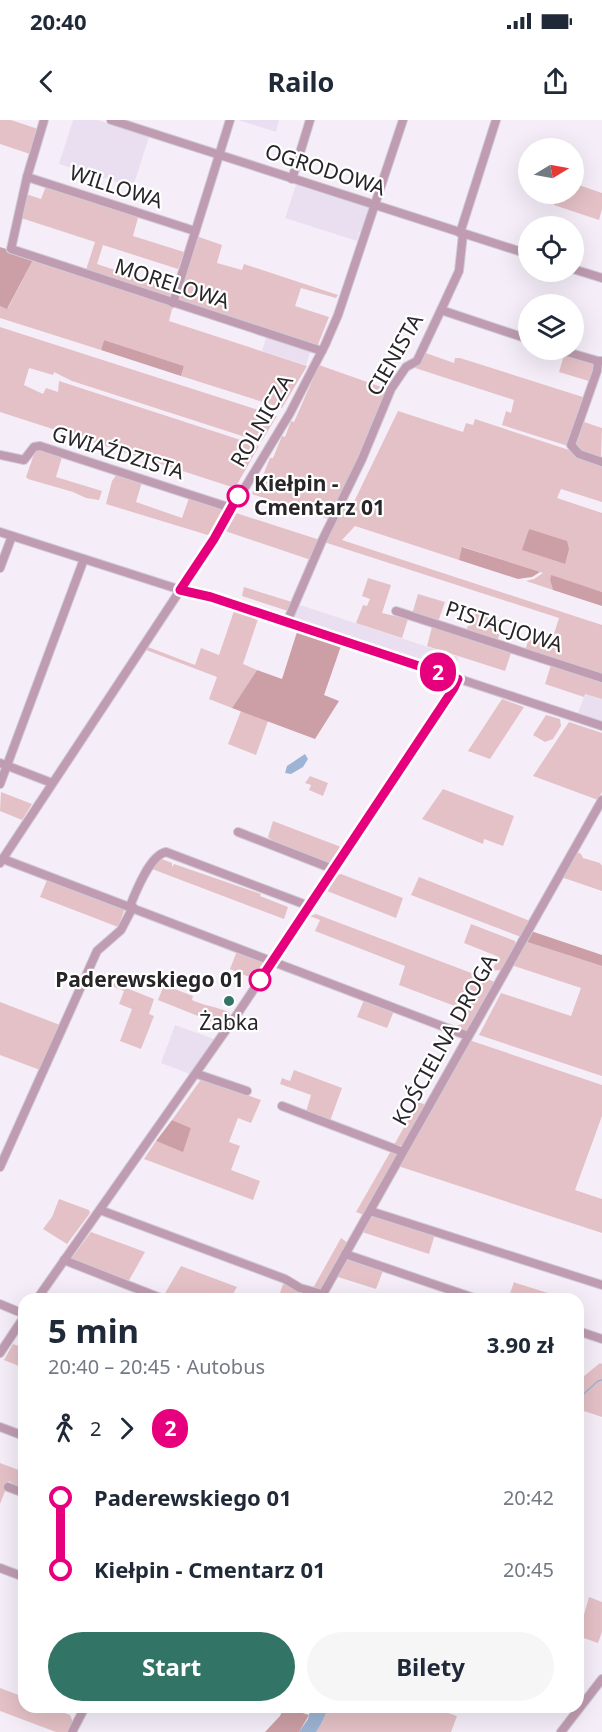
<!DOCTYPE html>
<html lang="pl">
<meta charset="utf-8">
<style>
:root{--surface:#fff;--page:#f6f6f7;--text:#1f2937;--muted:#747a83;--accent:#327465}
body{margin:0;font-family:"Noto Sans",sans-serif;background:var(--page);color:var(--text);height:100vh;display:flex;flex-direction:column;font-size:22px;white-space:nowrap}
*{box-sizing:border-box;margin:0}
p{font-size:20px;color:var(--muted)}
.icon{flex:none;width:33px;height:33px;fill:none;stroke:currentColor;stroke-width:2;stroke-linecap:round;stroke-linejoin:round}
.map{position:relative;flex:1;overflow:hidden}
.details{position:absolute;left:18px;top:1173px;width:566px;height:420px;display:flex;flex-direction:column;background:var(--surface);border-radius:18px;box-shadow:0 6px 24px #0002}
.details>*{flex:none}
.badge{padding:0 12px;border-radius:20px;font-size:21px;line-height:39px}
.needle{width:39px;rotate:80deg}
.buttons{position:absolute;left:518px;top:18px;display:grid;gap:12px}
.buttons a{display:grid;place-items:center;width:66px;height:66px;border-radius:50%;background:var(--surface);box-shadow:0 6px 24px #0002;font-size:30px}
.map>.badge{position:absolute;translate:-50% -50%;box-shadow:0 0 0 3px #fff}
.legs{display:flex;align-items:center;gap:9px;height:66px;padding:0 30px;font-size:20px}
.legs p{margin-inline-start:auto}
.summary{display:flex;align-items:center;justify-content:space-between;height:102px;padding:0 30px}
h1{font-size:33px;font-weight:700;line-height:45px}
.action{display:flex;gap:12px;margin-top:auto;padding:12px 30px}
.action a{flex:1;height:69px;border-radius:36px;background:var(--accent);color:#fff;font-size:24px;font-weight:700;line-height:69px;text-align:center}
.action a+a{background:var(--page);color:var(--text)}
ul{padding:0 30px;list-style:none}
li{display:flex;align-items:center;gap:21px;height:72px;font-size:22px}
li i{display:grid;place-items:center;width:9px;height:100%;margin:0 8px;background:currentColor}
li i::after{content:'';width:15px;height:15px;margin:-8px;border:4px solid;border-radius:50%;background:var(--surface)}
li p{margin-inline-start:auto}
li:first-child i{background:linear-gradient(#0000 50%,currentColor 0)}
li:last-child i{background:linear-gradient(currentColor 50%,#0000 0)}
.status{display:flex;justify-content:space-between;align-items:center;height:42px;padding:0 30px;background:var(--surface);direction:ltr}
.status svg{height:16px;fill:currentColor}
header{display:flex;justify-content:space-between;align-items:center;height:78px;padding:0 30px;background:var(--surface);font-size:27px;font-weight:700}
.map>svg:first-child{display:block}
.built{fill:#eadff0}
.green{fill:#e4c1c6;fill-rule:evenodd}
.forest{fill:#cb9fa5}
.water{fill:#9eb4d4}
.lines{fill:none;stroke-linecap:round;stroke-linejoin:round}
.stream{stroke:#9eb4d4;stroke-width:1.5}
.minor-casing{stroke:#d0cad4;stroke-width:10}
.minor{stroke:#bf9cb1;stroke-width:8}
.line-1-casing{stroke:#fff;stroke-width:14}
.line-1{stroke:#e6007e;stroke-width:9}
.stop-1-dot{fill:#fff;stroke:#e6007e;stroke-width:3}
.poi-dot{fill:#327465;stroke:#fff;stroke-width:2}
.labels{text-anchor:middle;stroke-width:4.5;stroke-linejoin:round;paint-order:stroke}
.street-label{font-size:21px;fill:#282529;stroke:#fff}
.stop-label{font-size:21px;font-weight:bold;fill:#282529;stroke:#fff;text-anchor:start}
.poi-label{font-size:21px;fill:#282529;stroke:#fff}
</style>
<div class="status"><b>20:40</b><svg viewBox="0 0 49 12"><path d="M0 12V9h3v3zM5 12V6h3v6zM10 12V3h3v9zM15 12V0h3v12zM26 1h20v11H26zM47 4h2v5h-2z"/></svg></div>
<header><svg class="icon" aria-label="back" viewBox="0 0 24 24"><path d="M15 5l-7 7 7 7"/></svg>Railo<svg class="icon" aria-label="share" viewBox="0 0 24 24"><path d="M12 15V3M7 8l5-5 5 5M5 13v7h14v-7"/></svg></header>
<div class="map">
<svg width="602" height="1612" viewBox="0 0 602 1612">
<rect width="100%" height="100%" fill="#f5eef9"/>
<g class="built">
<polygon points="73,0 98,0 149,17 133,67 59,44"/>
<polygon points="238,0 279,0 276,12"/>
<polygon points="296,65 369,88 363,110 359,112 357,121 285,98"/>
<polygon points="267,215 311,229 306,245 262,231"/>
<polygon points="297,484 459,537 453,553 290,500"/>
<polygon points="585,574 602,579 602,601 578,593"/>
<polygon points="175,905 214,919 190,954 161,943"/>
</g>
<g class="green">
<polygon points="0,0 11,0 38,9 30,34 0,24"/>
<polygon points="573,63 602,73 602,89 599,100 554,85 558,74 573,74"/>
<polygon points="46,66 139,94 133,116 184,132 178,149 103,125 97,144 172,169 168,180 85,153 95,122 21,98 26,74 41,79"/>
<polygon points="196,116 222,125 217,143 242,150 244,144 338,175 336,178 301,168 295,186 329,197 317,227 175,181"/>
<polygon points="34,138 178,186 172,189 169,201 307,246 282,288 181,256 184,246 104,220 101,230 0,198 0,186 8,188"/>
<polygon points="0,207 277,296 261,322 72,261 54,252 53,255 29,248 24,265 43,274 46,268 58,272 59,261 259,326 235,368 0,292"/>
<polygon points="423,232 454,243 455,238 460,238 586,278 568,326 502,305 506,291 511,293 514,280 412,247"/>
<polygon points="565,232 594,243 592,262 559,252"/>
<polygon points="319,245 387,269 364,330 329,399 252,374 256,365 259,365 270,338 273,338 282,316 285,317 291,301 294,302"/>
<path d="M398 291 463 312 466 303 473 305 475 299 572 331 574 335 602 344V382L561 369 557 378 602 393V472L551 456 550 460 553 470 526 461 534 459 543 453 463 427 459 440 355 406 342 420 602 505V554L525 530 532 511 553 517 559 498 324 422 342 388 350 390ZM529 409 565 444 523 430Z"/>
<polygon points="584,302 602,308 601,339 577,331 573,326"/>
<polygon points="37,330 62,337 56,357 102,371 99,380 86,378 73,372 28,359 26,357 33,337"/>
<polygon points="117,354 142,362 136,382 182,398 189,378 222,389 224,393 211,416 106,384 112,361"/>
<polygon points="236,393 320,420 311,440 225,411"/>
<polygon points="368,458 391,465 382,493 408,499 402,518 356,503 363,485 367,486 370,479 362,476"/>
<polygon points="244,467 292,482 288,491 242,476"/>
<polygon points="418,474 445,482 438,502 412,494"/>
<polygon points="234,491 258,499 243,544 257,550 232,588 209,579 217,557 146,530 148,527 195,545 201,528 219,535"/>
<polygon points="472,492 505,502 497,521 466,512"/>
<polygon points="432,507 511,533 505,551 427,526"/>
<polygon points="551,545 602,562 602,579 585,574 584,577 545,564"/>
<polygon points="502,579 524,587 490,639 468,631"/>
<polygon points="241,591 268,601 256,635 228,624"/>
<polygon points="546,595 560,599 561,606 553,619 545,622 533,615"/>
<polygon points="569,602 602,613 602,672 598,680 533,656"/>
<polygon points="310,656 328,663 323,676 309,670 311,665 305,663"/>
<polygon points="443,669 514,696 503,726 484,719 483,724 422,699"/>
<polygon points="1,672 32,684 22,700 0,691"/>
<polygon points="273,701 341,727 329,745 282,728 268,717"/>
<polygon points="577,732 581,734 583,738 600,743 602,746 602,771 561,757"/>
<polygon points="159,738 172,743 172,747 174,744 261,774 260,776 288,787 284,799 152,749"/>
<polygon points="341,754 403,778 396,798 327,771 337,755"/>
<polygon points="419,757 530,801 521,817 411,775"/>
<polygon points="47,760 98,780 122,786 124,791 118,807 40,777"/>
<polygon points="316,794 495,862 467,911 456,906 462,904 468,891 399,865 405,846 315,811 320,800 310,796"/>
<polygon points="471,804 515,821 516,825 502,850 489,851 493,848 499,837 464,823"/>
<polygon points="524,821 602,846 602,956 479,915 501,873 571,896 581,868 511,845"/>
<polygon points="237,831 265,842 254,859 230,849"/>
<polygon points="91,854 154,879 149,894 154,896 141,929 120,921 132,889 119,884 124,871 90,857"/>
<path d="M164 865 193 876 192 880C202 885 217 887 229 892L230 895 223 906 158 880Z"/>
<polygon points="364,880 394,891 387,908 357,897"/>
<polygon points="0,882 60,905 40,950 0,935"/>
<polygon points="469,920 602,965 602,996 575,1070 602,1079 602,1113 398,1046"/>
<polygon points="294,950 342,968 330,1001 306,992 311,975 280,964 282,958 290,961"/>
<polygon points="202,958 261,980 251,1003 238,998 229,1022 240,1026 231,1050 260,1061 253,1080 144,1039 156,1021 182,1031 191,1008 172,1000"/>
<polygon points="418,982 426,985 404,1025 394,1025"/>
<polygon points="392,1029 398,1033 364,1095 356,1092"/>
<polygon points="59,1079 89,1090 90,1093 67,1124 43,1109 52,1097"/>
<polygon points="372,1093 435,1114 429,1134 362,1112"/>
<polygon points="91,1112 145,1132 128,1162 70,1140"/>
<polygon points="341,1118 348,1123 322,1169 312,1170"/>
<polygon points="347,1139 383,1151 376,1169 335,1156"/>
<polygon points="181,1146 237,1167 230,1179 174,1179 164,1175"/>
<polygon points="514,1162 516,1163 567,1179 508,1179"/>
<polygon points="283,1164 316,1176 316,1179 278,1179"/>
<polygon points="13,1224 24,1228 24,1248 4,1240"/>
<polygon points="600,1243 602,1244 602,1297 578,1289 578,1261"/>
<polygon points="0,1343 24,1352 24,1370 9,1361 0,1384"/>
<polygon points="589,1477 602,1482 602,1512 598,1523 578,1516"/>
<polygon points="0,1568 24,1577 24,1587 49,1587 70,1595 73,1602 68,1612 56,1612 0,1591"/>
<polygon points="329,1587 430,1587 457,1596 451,1612 316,1612 321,1604"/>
</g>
<g class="forest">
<polygon points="0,127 34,138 7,189 0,186"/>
<polygon points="104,220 184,246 181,256 101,230"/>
<polygon points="529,409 567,421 569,429 565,444 522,430"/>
<polygon points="462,427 534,450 540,452 532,457 518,459 459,440"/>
<polygon points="551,455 602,472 602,486 553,470 550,460"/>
<polygon points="297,512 341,526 324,575 339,581 315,619 232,588 257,550 282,559"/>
<polygon points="531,811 602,835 602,846 524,821"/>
<polygon points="172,1000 191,1008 183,1032 156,1021"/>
<polygon points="284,1587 309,1595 299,1612 265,1612 280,1596"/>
</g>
<g class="water">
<polygon points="305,634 308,639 303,647 291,654 285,653 287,646"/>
<polygon points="311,1587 329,1587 321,1604 316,1612 299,1612 308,1599"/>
</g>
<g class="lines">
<polyline class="stream" points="578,1279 598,1261 602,1260"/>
<defs>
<g id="minor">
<polyline points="44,0 27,57 11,129 322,231"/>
<polyline points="111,0 528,134"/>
<polyline points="27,57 195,111"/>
<polyline points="292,59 310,0"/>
<polyline points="460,113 496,0"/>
<polyline points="573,149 602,158"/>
<polyline points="173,183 230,0"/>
<polyline points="441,190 528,219"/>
<polyline points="560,230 598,241 602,241"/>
<polyline points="598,241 597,251 571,325 579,334 602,342"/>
<polyline points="0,335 24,340 34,327 40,326 231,388"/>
<polyline points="0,412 181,470 211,477 602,606"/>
<polyline points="0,448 12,416"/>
<polyline points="396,491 602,558"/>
<polyline points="287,502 321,423 362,339 391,269 406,247 417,241 441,190 459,151 463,114"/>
<polyline points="0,643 52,663"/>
<polyline points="0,664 84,439"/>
<polyline points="238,712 333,749"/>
<polyline points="3,739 468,916"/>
<polyline points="0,743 214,419 290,293 325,225 338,195 403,0"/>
<path d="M130 786C136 771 150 735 166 732L309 786"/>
<polyline points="197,954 247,971"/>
<polyline points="282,986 403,1032"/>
<polyline points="0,1047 97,831 121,810 133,787"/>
<polyline points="100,1090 285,1159 300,1168 322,1174"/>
<polyline points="370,1091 602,1165"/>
<polyline points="345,1134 477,1179"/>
<polyline points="64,1140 163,1179"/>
<polyline points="37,1179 238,893 454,568 458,559"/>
<polyline points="320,1179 602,680"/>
<polyline points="0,1184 24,1194"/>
<polyline points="578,1211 602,1219"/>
<polyline points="0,1233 24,1197"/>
<polyline points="0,1307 24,1316"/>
<polyline points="8,1367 24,1373"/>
<polyline points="0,1448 24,1457"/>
<polyline points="72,1612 85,1587"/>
<polyline points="561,1612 602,1559"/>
</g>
</defs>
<use href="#minor" class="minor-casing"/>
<use href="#minor" class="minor"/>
</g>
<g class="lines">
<defs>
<polyline id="line-1" points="238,376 214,419 180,470 211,477 458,559 454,568 260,860"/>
</defs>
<use href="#line-1" class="line-1-casing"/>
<use href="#line-1" class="line-1"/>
</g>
<g class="stop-1-dot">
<circle cx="238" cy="376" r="10"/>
<circle cx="260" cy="860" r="10"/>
</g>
<circle class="poi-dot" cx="229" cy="881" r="6"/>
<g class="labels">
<g class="street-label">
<text transform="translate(325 50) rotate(18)" y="7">OGRODOWA</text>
<text transform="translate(116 67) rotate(18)" y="7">WILLOWA</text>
<text transform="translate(172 164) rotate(18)" y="7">MORELOWA</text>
<text transform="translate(395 235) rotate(-60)" y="7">CIENISTA</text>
<text transform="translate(262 301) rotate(-60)" y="7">ROLNICZA</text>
<text transform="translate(118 333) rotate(17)" y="7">GWIAŹDZISTA</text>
<text transform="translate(504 507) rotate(18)" y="7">PISTACJOWA</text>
<text transform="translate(445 920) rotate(-61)" y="7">KOŚCIELNA DROGA</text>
</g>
<g class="stop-label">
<text x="254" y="371">Kiełpin -<tspan x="254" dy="24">Cmentarz 01</tspan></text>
<text x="244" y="867" text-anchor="end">Paderewskiego 01</text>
</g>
<g class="poi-label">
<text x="229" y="910">Żabka</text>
</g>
</g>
</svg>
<div class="buttons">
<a><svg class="needle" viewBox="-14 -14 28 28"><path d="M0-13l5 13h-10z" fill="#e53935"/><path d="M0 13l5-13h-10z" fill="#747a83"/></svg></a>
<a><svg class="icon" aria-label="locate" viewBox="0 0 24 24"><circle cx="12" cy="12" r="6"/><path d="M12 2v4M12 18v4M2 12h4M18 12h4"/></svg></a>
<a><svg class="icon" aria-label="layers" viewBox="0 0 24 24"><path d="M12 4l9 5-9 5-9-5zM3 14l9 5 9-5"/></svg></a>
</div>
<b class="badge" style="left:438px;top:552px;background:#e6007e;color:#fff">2</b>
<section class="details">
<div class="summary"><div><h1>5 min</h1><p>20:40 – 20:45 · Autobus</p></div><b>3.90 zł</b></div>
<div class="legs"><svg class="icon" aria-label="walk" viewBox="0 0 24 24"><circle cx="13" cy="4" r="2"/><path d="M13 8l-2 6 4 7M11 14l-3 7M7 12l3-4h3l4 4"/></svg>2<svg class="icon" aria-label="forward" viewBox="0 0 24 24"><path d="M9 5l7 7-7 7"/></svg><b class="badge" style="background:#e6007e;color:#fff">2</b></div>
<ul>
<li><i style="color:#e6007e"></i><b>Paderewskiego 01</b><p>20:42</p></li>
<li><i style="color:#e6007e"></i><b>Kiełpin - Cmentarz 01</b><p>20:45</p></li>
</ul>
<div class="action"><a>Start</a><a>Bilety</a></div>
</section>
</div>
